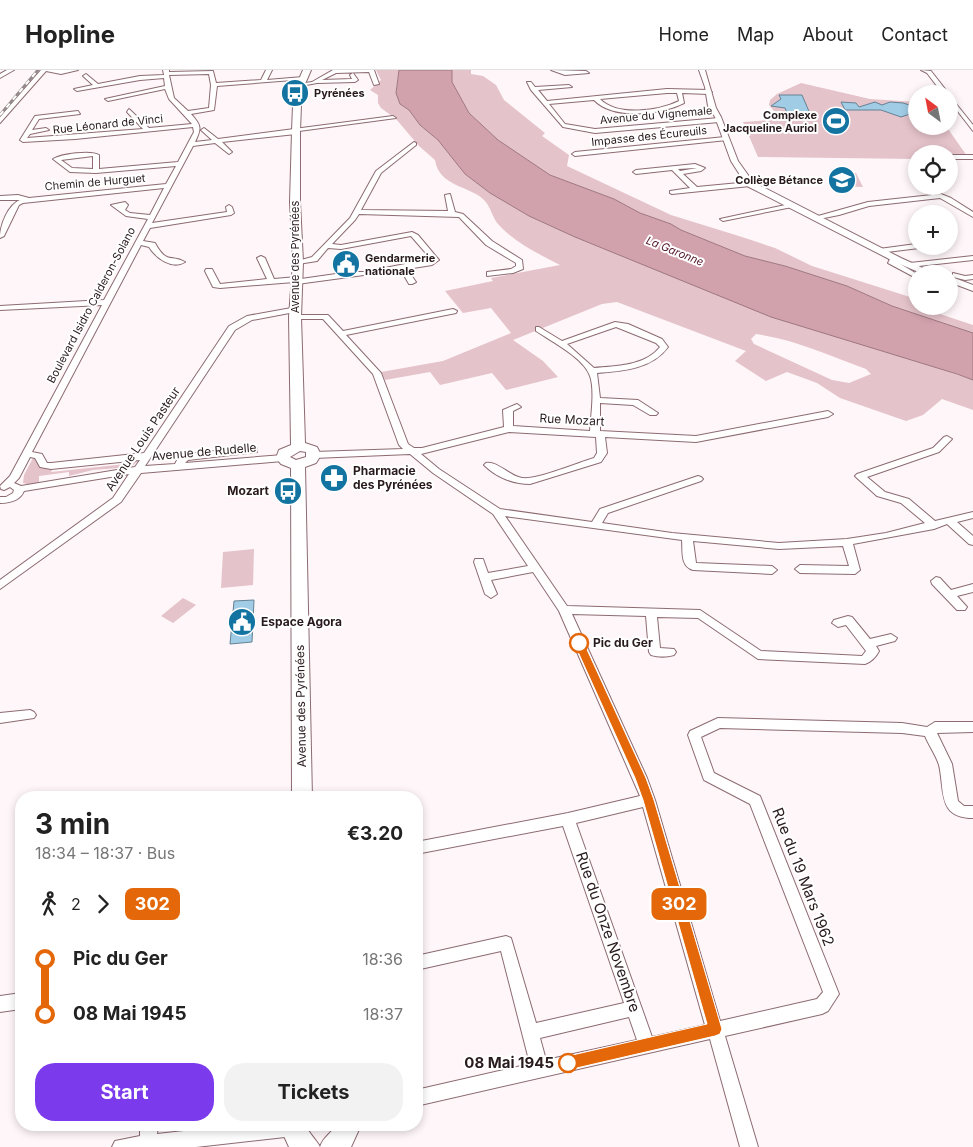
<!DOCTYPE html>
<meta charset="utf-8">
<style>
:root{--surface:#fff;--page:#f2f2f2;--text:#222;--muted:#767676;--line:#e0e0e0;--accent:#7c3aed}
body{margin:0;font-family:Inter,sans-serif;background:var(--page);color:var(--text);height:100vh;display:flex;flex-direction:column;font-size:19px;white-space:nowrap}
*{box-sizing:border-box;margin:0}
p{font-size:16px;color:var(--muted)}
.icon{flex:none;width:28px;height:28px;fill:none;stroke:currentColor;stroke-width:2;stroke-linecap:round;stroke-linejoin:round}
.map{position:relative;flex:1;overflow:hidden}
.sheet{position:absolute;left:15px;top:721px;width:408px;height:340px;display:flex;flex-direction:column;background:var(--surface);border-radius:20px;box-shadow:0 2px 8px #0003}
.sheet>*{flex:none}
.badge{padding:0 10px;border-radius:8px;font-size:18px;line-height:32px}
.needle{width:32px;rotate:328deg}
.fabs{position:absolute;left:908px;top:15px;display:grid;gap:10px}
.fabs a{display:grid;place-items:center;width:50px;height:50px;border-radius:50%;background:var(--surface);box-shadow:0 2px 8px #0003;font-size:25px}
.map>.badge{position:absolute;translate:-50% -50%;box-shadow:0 0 0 2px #fff}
.legs{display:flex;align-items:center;gap:8px;height:55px;padding:0 20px;font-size:16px}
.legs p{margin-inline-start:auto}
.overview{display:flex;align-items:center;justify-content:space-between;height:85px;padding:0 20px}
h1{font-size:28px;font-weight:700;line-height:38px}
.primary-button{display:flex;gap:10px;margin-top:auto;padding:10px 20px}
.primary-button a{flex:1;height:58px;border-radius:20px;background:var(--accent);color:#fff;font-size:20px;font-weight:700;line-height:58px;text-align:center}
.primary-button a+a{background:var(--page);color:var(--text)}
ul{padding:0 20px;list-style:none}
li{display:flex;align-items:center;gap:18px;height:55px;font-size:19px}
li i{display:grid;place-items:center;width:8px;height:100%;margin:0 6px;background:currentColor}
li i::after{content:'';width:12px;height:12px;margin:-6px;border:4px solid;border-radius:50%;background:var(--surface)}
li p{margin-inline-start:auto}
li:first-child i{background:linear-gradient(#0000 50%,currentColor 0)}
li:last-child i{background:linear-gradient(currentColor 50%,#0000 0)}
header{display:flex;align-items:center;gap:30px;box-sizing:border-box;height:70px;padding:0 25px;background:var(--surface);border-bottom:1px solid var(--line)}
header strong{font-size:24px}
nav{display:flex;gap:28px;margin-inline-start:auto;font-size:18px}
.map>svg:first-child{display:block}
.green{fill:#e5c3ca;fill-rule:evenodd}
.water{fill:#d1a1ac;stroke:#9e7881}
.building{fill:#a1cce6;stroke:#648294}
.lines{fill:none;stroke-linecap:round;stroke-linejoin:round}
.minor-casing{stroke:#8c6b72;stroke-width:2}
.tertiary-casing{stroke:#8c6b72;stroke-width:2}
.secondary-casing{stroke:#8c6b72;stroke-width:2}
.minor{fill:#fff;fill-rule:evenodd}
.tertiary{fill:#fff;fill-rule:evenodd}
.secondary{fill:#fff;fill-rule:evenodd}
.rail-casing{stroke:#958a8c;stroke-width:3}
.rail{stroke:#fff;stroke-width:2;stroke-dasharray:5;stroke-linecap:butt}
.line-1{fill:#e46809;stroke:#fff}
.stop-1-dot{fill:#fff;stroke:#e46809;stroke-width:2.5}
.labels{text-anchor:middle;stroke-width:4;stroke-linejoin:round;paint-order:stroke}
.far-poi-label{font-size:11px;font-weight:bold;fill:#281a1d;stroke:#fff;text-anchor:start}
.far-street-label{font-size:11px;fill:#281a1d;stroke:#fff}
.far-water-label{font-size:11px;font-style:italic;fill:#541a2c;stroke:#fff}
.street-label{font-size:12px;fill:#281a1d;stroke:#fff}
.poi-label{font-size:12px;font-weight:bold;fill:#281a1d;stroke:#fff;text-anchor:start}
.stop-label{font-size:12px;font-weight:bold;fill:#281a1d;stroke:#fff;text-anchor:start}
.near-street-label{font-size:15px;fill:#281a1d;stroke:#fff}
.near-stop-label{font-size:15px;font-weight:bold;fill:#281a1d;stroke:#fff;text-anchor:end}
</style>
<header>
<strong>Hopline</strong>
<nav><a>Home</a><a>Map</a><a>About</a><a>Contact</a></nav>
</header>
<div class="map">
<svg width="973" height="1077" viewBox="0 0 973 1077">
<rect width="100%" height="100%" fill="#fef6f8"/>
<g class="green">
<path d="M376 0H399L396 20 400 34 409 40 420 55 438 70 465 104 490 123 529 146 575 167 678 208 973 310V340L942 329 923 345 906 351 840 328 817 313 787 302 766 311 735 291 746 281 617 232 602 234 513 270 543 291 558 307 506 320 492 303 440 315 430 302 385 310 381 302 443 291 511 263 491 238 463 243 445 221 493 211 491 208 560 195C537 183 515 173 498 154 492 147 491 137 484 130 471 116 439 117 435 90L419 76 396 49 381 38 378 33V25L370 20 381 10ZM756 264C794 269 831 286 866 299L871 304 849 313 832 310 754 274 751 269Z"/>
<polygon points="452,0 471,0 471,4 483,6 496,15 504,30 545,63 542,66 569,85 567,96 671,145 742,167 775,178 812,196 910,227 916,236 973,255 973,263 892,236 847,216 785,196 745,186 681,160 671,154 640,143 614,129 550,105 498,70 469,43 452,12"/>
<polygon points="801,13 870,29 916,32 916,56 946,56 967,86 916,84 916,89 758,87 743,52 769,50 765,46 774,41 769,35 770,30 777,24"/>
<polygon points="830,102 856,103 863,117 836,116"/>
<polygon points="33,388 37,389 41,397 54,397 51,402 126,394 134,389 139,390 131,397 93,400 69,406 69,402 39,406 39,413 31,415 23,413 24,405"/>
<polygon points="254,479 253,515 221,518 223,482"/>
<polygon points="183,528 196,535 173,553 161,546"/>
</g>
<polygon class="water" points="399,0 452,0 452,12 469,43 498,70 550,105 614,129 640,143 671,154 681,160 745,186 785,196 847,216 892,236 973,263 973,310 957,304 771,247 575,167 529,146 490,123 465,104 438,70 420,55 409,40 400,34 396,23"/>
<g class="building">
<polygon points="779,25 802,25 811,46 788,45 785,38 771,36 781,29"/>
<polygon points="841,32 856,33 859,37 875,32 882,35 890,32 903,33 916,37 916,42 901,47 881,40 845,40"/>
<polygon points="254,530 252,572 230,574 234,531"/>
</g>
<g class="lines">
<defs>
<g id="minor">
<polygon points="7,0 14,0 0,8 0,4"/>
<polygon points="41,0 78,0 61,4 46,1 0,53 0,47"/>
<path d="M163 0H169V2L213 1 216 13 261 10 266 0H272L267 10 303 7 306 9 217 16 214 40 191 44C201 55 202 58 195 72L212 70 201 60 204 58 218 69 393 46 396 48 299 61 296 64 222 72 232 82 229 84 215 73 193 76 152 153 227 142 226 137 229 135 232 137 234 143 231 145 150 158 143 171 155 173C167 195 171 184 185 192 172 200 156 188 149 177L141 175 32 382 42 384 47 393H51L144 383 229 256 247 246 297 237H300V241L252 250 235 260 145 396 175 394 178 388 186 384 254 377 257 378V382L188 390 185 393 283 385 288 388 283 391 141 403 121 432 0 519V510L113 428 129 404 24 421C20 431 9 433 0 433V427H6L13 423 14 420 10 417 4 420 1 419 0 416 10 406 102 235 0 240V236L104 230 148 149 126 146 111 135 125 132 128 135 125 140 130 143 150 145 164 118 23 133 19 135 4 166 0 168C0 155 8 135 20 130H0V126L18 125 29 128 166 114 176 96 96 103 70 102 53 89C61 84 91 80 99 85V99L178 92 194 62 193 57 75 69 23 72 20 70 35 46 78 41 80 44 39 49 32 60 46 58 49 60 30 64 27 68 143 59 127 42 129 39 149 58 192 54 169 29 165 19 108 31 105 29 165 16 164 8 140 10 77 21 74 19 93 15 83 6 86 4 98 14 140 6 164 5ZM209 4 211 15 209 38 188 41 174 28 169 5ZM93 86V99L72 98 61 90ZM30 387 35 388 40 397 51 399 140 390 135 397 21 416 14 413 19 408Z"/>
<polygon points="333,0 374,0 379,14 374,15 369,2 336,3 322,10 352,9 350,5 353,3 358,10 355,12 317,13 301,16 298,14 312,12"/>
<polygon points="551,0 586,1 589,3 565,5"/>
<polygon points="921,0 931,1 949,24 943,24 927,3"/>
<path d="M527 12H531L535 17 569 15 572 17 538 20 547 31 667 19 709 20 712 22 709 24 682 23 684 33C661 45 613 50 594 30L549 34 565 54 595 59 719 48 722 50 719 52 595 63 563 57 531 20ZM667 23H677L679 31C659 41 617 47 600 29Z"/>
<polygon points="949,25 973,55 973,61 949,30"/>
<polygon points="725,67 728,69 727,70 575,86 572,84 575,82"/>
<polygon points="414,72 416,73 416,75 381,103 361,140 448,141 445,125 450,124 455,142 463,144 492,171 522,190 523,199 513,203 487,206 487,202 511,199 516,196 516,193 486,175 459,147 359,144 355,150 332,174 341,175 412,162 418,165 439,190 432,195 407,199 416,212 412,214 409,214 401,200 297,214 294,212 220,218 213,217 205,201 206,199 212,199 220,214 267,209 257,188 261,186 265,188 274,209 297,207 301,209 350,202 364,202 431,189 411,166 341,179 328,178 317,191 298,194 294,192 312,187 350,148 376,101"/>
<rect x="949" y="85" width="24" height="4"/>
<path d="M695 94 705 98 701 101 683 104 697 117 750 112 753 114 750 116 672 124 670 123V121L690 118 672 100 636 104 633 102 636 100ZM697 98 680 101 678 99 695 98Z"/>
<polygon points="941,124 951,128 973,142 973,147 940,128 869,136 839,145 814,150 811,148 868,132"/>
<polygon points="790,134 793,136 792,137 723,151 720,149"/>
<polygon points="916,174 916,176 919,176 919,178 879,183 875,181 879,179"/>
<polygon points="973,186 973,190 910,197 906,195 910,193"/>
<polygon points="898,188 902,190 897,192 917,204 916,208 888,193 890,189"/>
<polygon points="953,203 965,206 973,205 973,209 965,210 953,207"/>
<path d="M453 239 457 241 456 243 346 265 381 303 408 374 414 378H422L504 357 503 340 517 334 521 337 513 341V356L590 361C591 345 595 320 590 306 584 288 551 271 536 261V257H539L562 271 615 252 628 254 662 269 668 277C652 299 623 301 597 303L600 328 638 330 658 343 656 345H650L633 335 600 333V361L696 366 828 341 833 344 828 347 696 372 605 367 607 383 601 392 530 414C513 414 496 407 484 395L486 393C498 391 509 406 522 408 537 410 577 393 594 388L597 383 596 367 509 362 421 384 439 399 500 439 592 452 600 439 698 406 701 407 703 409 701 411 608 443 602 453 672 463 779 473 847 469 886 463 925 453 901 433 877 426 857 408 855 406 857 404 933 378 944 367 947 366 952 369 939 382 867 407 885 422 909 429 935 451 973 442V448L957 452 973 466V475L969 474 947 454 934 459 853 474 860 500 855 504 800 503 795 499 800 495 849 496 843 476 779 479 693 471 696 493 772 496 777 500 772 504 693 500C680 496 683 481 682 470L505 446 567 536 700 540 761 581 862 586 866 581 846 555 838 557 832 553 834 550 848 546 852 547 870 569 891 564 897 568 895 571 876 576 879 581C876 587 871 592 865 594L758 589 698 548 657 547 660 578 674 579 676 582 674 585C667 587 658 587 651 585L649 582 646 546 572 544 647 708 655 730 720 951 817 929 823 922 750 734 704 710 688 665 690 661 718 648 902 653 927 657 935 652H973V662L937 663 952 694 958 731 964 736H973V748C937 748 945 720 939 695 936 685 929 676 925 666L902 663 720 658 701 667 714 703 760 726 839 924 828 941 822 944 725 966 758 1077H740L710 969 416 1036V1020L530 994 501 881 416 900V886L506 866 511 868 536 953 624 933 563 756 416 784V772L568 743 640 726 559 541 533 502 491 510 497 524 491 528 485 524 474 492 475 489H483L488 503 528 496 493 444 433 403 410 384 314 388 309 385 314 382 403 379 399 375 373 304 323 249H295L291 247 292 245H328L343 261ZM616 257 656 273 660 277C645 296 616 296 594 298L567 274ZM643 737 705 955 652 967 576 753ZM629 947 637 970 546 990 540 968Z"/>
<polygon points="936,507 940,508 951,520 973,514 973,522 957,526 967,537 965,540 957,540 932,514 931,511"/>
<polygon points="30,640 34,642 36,645 34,648 0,653 0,643"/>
<polygon points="21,923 21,939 0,942 0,926"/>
<polygon points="140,1055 158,1055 157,1064 237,1055 302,1055 303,1057 300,1063 294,1066 196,1077 112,1077 115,1071 140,1066"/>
</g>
<g id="tertiary">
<polygon points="699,0 705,0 716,38 721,47 738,91 753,112 901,188 936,204 923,204 895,192 747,116 731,91 715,47 708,36 705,17"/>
<polygon points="949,206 973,215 973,221 949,212"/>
</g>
<g id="secondary">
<path d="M303 0H311L305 14 301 35 300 61V132L303 192 301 247 305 373 317 377 321 385 316 393 305 397 312 728H292L291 398 281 394 276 388 279 380 291 375 289 247 293 192 290 132 292 61 293 35 297 14ZM300 381 306 382V387L296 390 290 387Z"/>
<path d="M282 1055H306C308 1063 316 1069 320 1077 323 1067 331 1064 336 1055H361L351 1077H289L284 1066Z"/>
</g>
</defs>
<use href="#minor" class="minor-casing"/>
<use href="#tertiary" class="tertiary-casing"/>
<use href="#secondary" class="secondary-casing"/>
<use href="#minor" class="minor"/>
<use href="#tertiary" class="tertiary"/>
<use href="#secondary" class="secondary"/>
<defs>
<polyline id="rail" points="0,45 38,0"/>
</defs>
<use href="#rail" class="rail-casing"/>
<use href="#rail" class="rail"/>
</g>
<polygon class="line-1" points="579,569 584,573 646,708 654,730 722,959 720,964 715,966 568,1000 563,998 561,993 563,988 568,986 707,954 643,730 635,708 574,573"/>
<defs>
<symbol id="bus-disc" viewBox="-11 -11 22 22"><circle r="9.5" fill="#1374a1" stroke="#fff"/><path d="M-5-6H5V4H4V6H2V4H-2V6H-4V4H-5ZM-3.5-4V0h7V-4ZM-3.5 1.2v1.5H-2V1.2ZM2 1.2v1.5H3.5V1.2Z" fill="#fff"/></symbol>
<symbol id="stadium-disc" viewBox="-11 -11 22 22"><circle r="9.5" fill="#1374a1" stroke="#fff"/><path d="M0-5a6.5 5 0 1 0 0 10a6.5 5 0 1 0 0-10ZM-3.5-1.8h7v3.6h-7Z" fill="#fff"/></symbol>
<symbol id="school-disc" viewBox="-11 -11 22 22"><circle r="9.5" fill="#1374a1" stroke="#fff"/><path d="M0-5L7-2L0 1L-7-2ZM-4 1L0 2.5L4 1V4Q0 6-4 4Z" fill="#fff"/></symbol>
<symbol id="civic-disc" viewBox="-11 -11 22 22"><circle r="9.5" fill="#1374a1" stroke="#fff"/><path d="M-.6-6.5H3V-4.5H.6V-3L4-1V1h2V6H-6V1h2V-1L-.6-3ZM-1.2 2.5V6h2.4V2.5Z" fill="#fff"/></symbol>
<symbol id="pharmacy-disc" viewBox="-11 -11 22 22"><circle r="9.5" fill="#1374a1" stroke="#fff"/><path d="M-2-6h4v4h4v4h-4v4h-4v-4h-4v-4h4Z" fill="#fff"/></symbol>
</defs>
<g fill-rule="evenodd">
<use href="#bus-disc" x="279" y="7" width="32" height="32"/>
<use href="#stadium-disc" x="820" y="35" width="32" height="32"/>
<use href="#school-disc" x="826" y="94" width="32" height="32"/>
<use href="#civic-disc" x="330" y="178" width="32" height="32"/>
<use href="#pharmacy-disc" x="318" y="392" width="32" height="32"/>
<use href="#bus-disc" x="272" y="405" width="32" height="32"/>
<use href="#civic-disc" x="226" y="536" width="32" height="32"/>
</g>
<g class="stop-1-dot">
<circle cx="579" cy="573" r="9"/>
<circle cx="568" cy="993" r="9"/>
</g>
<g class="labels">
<g class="far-poi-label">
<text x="314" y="27">Pyrénées</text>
<text x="817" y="49" text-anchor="end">Complexe<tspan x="817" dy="13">Jacqueline Auriol</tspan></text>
<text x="823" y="114" text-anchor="end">Collège Bétance</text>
<text x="365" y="192">Gendarmerie<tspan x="365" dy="13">nationale</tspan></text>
</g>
<g class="far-street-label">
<text transform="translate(656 45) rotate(-5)" y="4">Avenue du Vignemale</text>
<text transform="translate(108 54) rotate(-6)" y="4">Rue Léonard de Vinci</text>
<text transform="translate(649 66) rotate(-6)" y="4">Impasse des Écureuils</text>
<text transform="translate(95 112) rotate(-5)" y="4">Chemin de Hurguet</text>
<text transform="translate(295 187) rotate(-90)" y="4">Avenue des Pyrénées</text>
<text transform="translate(91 235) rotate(-62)" y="4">Boulevard Isidro Calderon-Solano</text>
</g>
<g class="far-water-label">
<text transform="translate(675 181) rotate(22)" y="4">La Garonne</text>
</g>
<g class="street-label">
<text transform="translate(572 350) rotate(3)" y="4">Rue Mozart</text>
<text transform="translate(143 369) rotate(-56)" y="4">Avenue Louis Pasteur</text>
<text transform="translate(204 382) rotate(-5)" y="4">Avenue de Rudelle</text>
<text transform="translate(301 636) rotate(-91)" y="4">Avenue des Pyrénées</text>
</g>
<g class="poi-label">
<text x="353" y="405">Pharmacie<tspan x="353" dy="14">des Pyrénées</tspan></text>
<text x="269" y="425" text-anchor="end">Mozart</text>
<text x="261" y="556">Espace Agora</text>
</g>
<g class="stop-label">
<text x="593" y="577">Pic du Ger</text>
</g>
<g class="near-street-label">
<text transform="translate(803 807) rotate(69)" y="5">Rue du 19 Mars 1962</text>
<text transform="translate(608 862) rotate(71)" y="5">Rue du Onze Novembre</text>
</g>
<g class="near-stop-label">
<text x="554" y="998">08 Mai 1945</text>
</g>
</g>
</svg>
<div class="fabs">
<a><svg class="needle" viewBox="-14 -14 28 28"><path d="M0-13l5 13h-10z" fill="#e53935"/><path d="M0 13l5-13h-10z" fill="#767676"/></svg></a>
<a><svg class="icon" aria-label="locate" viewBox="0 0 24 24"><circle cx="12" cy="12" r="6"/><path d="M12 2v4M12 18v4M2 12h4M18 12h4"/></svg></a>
<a>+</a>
<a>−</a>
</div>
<b class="badge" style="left:679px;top:834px;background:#e46809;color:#fff">302</b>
<section class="sheet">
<div class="overview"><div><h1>3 min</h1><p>18:34 – 18:37 · Bus</p></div><b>€3.20</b></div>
<div class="legs"><svg class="icon" aria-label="walk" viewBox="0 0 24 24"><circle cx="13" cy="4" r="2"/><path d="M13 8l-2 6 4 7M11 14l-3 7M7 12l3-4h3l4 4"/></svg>2<svg class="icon" aria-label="forward" viewBox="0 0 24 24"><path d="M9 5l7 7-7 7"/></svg><b class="badge" style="background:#e46809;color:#fff">302</b></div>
<ul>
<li><i style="color:#e46809"></i><b>Pic du Ger</b><p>18:36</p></li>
<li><i style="color:#e46809"></i><b>08 Mai 1945</b><p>18:37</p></li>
</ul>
<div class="primary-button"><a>Start</a><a>Tickets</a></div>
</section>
</div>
